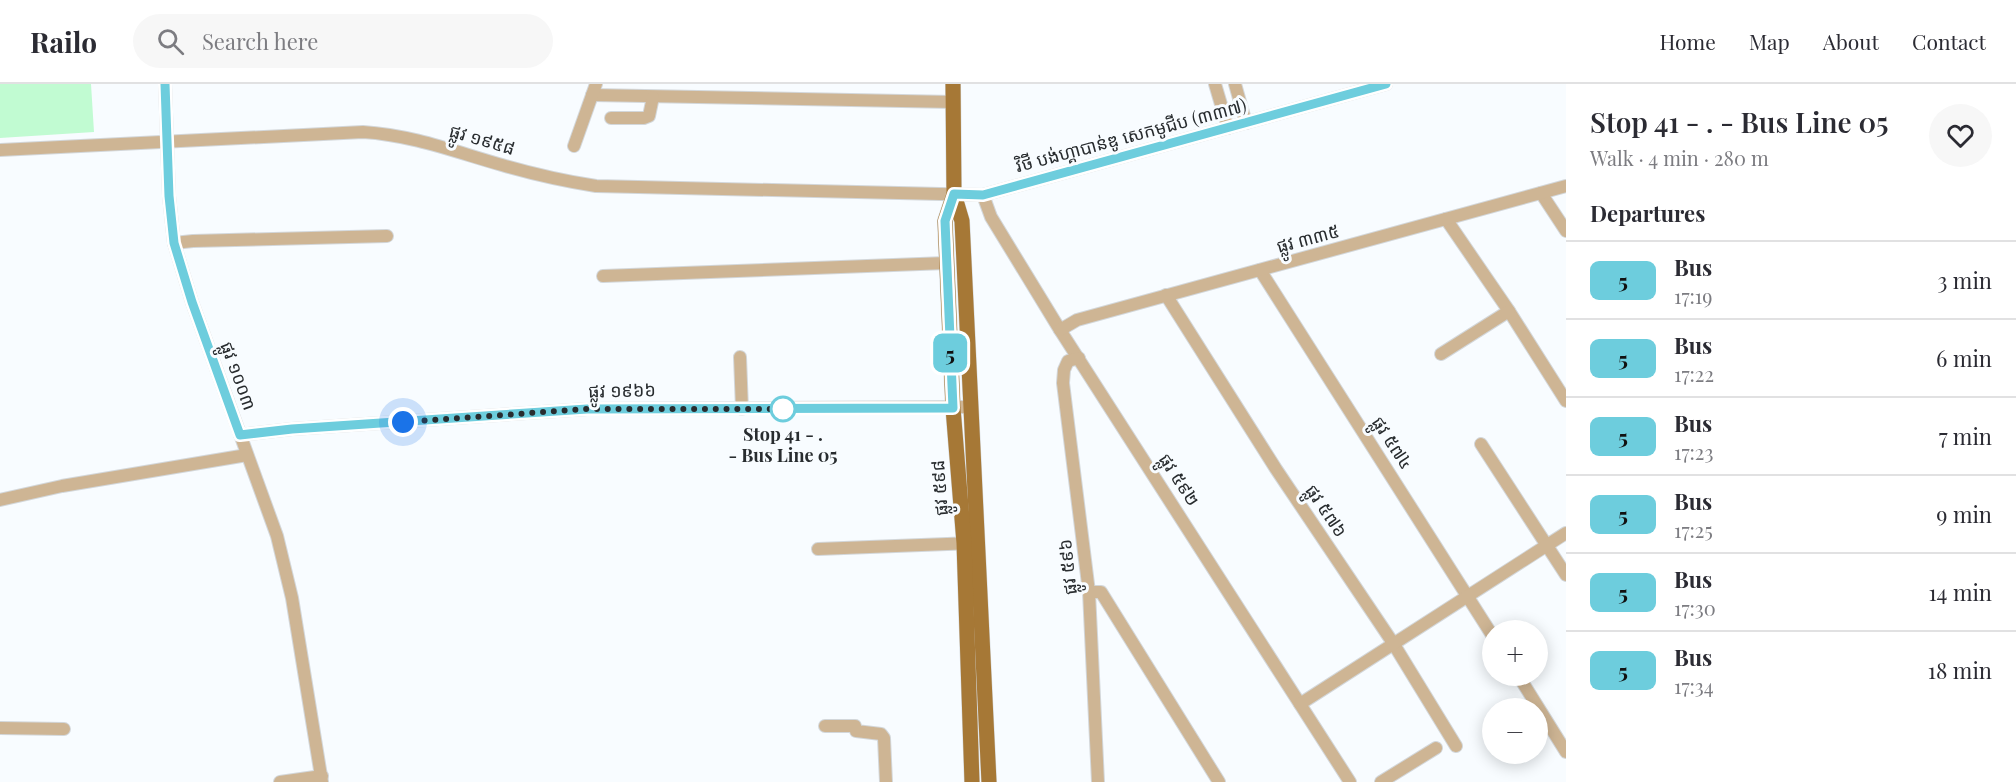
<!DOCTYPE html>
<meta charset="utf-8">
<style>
:root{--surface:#fff;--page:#f7f7f7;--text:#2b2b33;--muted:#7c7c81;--line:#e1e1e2}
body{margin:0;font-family:"Playfair Display","Noto Sans Khmer",serif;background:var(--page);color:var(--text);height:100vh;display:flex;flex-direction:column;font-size:22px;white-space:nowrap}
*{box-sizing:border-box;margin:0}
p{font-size:20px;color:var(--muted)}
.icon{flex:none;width:33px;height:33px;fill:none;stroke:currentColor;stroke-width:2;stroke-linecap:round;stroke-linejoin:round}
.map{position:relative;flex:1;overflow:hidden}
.drawer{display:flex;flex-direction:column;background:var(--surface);width:450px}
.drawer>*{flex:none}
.badge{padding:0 12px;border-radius:9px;font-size:21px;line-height:39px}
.fabs{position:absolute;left:1482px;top:536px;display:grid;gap:12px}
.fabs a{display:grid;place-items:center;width:66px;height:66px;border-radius:50%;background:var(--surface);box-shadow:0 3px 15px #0003;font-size:30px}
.you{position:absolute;width:30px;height:30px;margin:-15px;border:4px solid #fff;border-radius:50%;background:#1a73e8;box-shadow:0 0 0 9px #1a73e833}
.map>.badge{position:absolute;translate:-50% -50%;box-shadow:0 0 0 3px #fff}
h2{padding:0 24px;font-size:22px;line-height:54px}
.round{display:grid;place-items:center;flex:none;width:63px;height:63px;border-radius:32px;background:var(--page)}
.summary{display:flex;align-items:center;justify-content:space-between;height:102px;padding:0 24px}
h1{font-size:28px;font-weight:600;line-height:45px}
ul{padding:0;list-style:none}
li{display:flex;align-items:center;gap:18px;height:78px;padding:0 24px;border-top:2px solid var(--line)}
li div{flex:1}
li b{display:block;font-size:22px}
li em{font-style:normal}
li .badge{min-width:66px;font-weight:700;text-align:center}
header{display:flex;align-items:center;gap:36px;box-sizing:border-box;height:84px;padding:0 30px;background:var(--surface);border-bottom:2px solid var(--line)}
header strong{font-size:28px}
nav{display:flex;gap:33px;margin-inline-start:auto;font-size:21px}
.search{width:420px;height:54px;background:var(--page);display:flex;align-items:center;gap:15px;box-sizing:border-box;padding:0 21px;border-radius:33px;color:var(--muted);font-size:22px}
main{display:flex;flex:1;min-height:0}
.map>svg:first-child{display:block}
.park{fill:#c1fbd2}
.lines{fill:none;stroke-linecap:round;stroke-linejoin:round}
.minor-casing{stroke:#d3d7da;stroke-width:14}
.major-casing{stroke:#d3d7da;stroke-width:16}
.minor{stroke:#ceb594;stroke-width:12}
.major{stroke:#a67836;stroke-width:15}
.line-casing{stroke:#fff;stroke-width:14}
.line{stroke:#6dcddd;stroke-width:9}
.walk{stroke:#282c2f;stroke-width:6;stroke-dasharray:0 10.8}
.stop-dot{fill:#fff;stroke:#6dcddd;stroke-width:3}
.labels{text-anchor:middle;stroke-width:6;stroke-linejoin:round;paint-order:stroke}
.street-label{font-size:18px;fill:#282c2f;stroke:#f8fcff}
.stop-label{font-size:18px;font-weight:bold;fill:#282c2f;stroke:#f8fcff}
</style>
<header>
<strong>Railo</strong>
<div class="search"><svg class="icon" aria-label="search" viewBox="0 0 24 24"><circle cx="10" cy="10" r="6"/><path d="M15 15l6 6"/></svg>Search here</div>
<nav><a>Home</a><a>Map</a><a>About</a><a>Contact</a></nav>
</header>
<main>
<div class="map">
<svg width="1566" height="698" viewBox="0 0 1566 698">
<rect width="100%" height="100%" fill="#f8fcff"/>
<polygon class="park" points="0,0 91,0 94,48 0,54"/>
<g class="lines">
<defs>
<g id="minor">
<polyline points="165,0 169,112 174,159 192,218 277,452 292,514 322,698"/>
<polyline points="1215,0 1228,44"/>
<polyline points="1235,0 1246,39"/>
<polyline points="592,11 953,18"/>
<polyline points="611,34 644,34 649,32 653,13"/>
<polyline points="574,62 596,0"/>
<path d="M0 66 363 48C412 51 456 68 502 81 533 90 564 97 596 102L983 111 1386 0"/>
<polyline points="1541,109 1566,147"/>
<polyline points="983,111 991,133 1060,246 1350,698"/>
<polyline points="1446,135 1509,227 1566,317"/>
<polyline points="174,159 193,157 387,152"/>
<polyline points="1260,186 1492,551"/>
<polyline points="603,192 946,179"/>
<polyline points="1166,211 1276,385 1393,559 1456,662"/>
<polyline points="1060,246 1077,236 1566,102"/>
<polyline points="1441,270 1509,227"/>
<polyline points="740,273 742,325"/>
<polyline points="1079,274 1068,277 1064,286 1063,299 1089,508 1098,698"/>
<polyline points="240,351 292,345 587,325 970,323"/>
<polyline points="1481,360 1566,491"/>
<polyline points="0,416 62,402 247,371"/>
<polyline points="818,465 973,459"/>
<polyline points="1089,508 1101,508 1219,698"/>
<polyline points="1518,591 1566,668"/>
<polyline points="1300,620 1566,449"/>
<polyline points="825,642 855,642 856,647 881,650 884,654 886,698"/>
<polyline points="0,644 64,645"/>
<polyline points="280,698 322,692"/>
<polyline points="1381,698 1436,664"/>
</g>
<g id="major">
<polyline points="953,0 954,110 962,137 989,698"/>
<polyline points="954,110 945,137 953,324 964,459 972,698"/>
</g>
</defs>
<use href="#minor" class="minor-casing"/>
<use href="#major" class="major-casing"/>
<use href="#minor" class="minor"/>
<use href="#major" class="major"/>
</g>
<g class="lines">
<defs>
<polyline id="line" points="165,0 169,112 174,159 192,218 240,351 292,345 587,325 953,324 945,137 954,110 983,111 1386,0"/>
</defs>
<use href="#line" class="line-casing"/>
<use href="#line" class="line"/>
<polyline class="walk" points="403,338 587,325 789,325 783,325"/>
</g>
<circle class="stop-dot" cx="783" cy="325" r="12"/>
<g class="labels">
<g class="street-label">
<text transform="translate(1131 52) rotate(-15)" y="6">វិថី បង់ហ្គាបាន់ឌូ សេកមូជីប (៣៣៧)</text>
<text transform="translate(482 56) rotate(16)" y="6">ផ្លូវ ១៩៥៨</text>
<text transform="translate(1308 155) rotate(-15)" y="6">ផ្លូវ ៣៣៥</text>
<text transform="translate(238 292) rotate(70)" y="6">ផ្លូវ ១០០៣</text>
<text transform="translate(622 307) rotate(-1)" y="6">ផ្លូវ ១៩៦៦</text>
<text transform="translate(1392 359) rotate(57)" y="6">ផ្លូវ ៥៧៤</text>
<text transform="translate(1179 396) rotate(57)" y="6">ផ្លូវ ៥៩២</text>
<text transform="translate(940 404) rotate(-94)" y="6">ផ្លូវ ៥៩៨</text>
<text transform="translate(1326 427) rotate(56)" y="6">ផ្លូវ ៥៧៦</text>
<text transform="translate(1068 483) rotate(-96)" y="6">ផ្លូវ ៥៩៦</text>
</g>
<g class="stop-label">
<text x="783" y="357">Stop 41 - .<tspan x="783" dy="21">- Bus Line 05</tspan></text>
</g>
</g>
</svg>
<div class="fabs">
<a>+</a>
<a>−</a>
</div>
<div class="you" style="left:403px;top:338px"></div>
<b class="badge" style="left:950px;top:269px;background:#6dcddd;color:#111">5</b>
</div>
<section class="drawer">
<div class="summary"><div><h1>Stop 41 - . - Bus Line 05</h1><p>Walk · 4 min · 280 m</p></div><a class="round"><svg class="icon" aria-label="heart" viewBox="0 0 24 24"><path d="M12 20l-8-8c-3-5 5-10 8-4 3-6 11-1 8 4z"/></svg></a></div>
<h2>Departures</h2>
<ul>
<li><span class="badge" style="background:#6dcddd;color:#111">5</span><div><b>Bus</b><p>17:19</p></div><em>3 min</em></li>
<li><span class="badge" style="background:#6dcddd;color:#111">5</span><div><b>Bus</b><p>17:22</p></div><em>6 min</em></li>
<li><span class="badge" style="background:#6dcddd;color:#111">5</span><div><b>Bus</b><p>17:23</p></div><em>7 min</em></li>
<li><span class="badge" style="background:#6dcddd;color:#111">5</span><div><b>Bus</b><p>17:25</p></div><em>9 min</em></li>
<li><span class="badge" style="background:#6dcddd;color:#111">5</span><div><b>Bus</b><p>17:30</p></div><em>14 min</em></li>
<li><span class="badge" style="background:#6dcddd;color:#111">5</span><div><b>Bus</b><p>17:34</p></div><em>18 min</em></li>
</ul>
</section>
</main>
